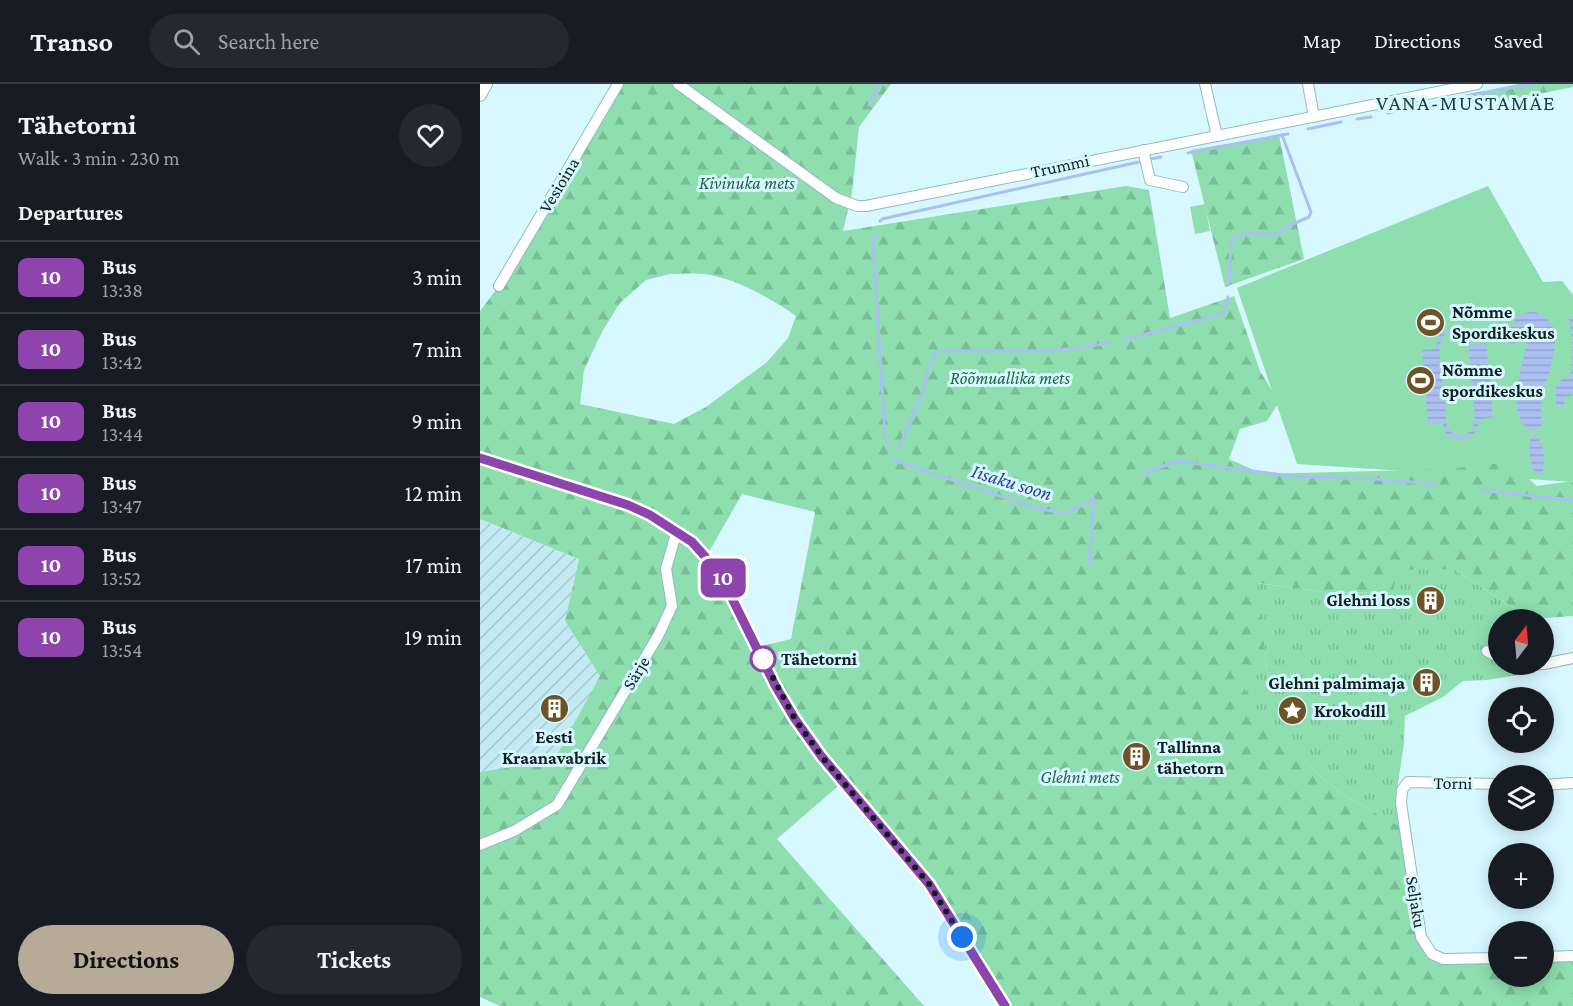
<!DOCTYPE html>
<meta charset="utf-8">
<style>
:root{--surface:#171b24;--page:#242831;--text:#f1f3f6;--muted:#9ea1a6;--line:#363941;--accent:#b6ab98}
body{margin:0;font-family:"Crimson Pro",serif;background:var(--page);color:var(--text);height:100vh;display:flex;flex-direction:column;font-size:22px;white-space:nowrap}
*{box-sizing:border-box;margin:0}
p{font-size:20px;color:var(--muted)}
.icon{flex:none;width:33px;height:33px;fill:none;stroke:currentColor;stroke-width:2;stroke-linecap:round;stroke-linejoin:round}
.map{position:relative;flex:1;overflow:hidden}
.drawer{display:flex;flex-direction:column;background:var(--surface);width:480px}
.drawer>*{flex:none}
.badge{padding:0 12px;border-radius:9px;font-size:21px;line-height:39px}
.needle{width:39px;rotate:16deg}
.tools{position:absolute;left:1008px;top:525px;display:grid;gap:12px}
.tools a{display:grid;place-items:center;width:66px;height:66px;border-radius:50%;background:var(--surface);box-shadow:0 3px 15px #0003;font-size:30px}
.you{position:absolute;width:30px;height:30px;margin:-15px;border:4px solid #fff;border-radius:50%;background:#1a73e8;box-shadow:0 0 0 9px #1a73e833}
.map>.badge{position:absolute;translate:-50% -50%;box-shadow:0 0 0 3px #fff}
h2{padding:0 18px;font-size:22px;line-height:54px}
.round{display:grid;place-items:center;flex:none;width:63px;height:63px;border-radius:32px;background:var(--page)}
.overview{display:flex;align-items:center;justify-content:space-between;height:102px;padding:0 18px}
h1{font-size:28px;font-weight:700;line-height:45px}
.action{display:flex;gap:12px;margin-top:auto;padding:12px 18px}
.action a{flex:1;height:69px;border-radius:36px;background:var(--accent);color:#111;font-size:24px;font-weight:700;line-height:69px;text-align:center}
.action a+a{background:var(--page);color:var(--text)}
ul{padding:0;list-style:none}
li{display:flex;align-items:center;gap:18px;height:72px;padding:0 18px;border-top:2px solid var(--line)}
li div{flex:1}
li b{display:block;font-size:22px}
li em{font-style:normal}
li .badge{min-width:66px;font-weight:700;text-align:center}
header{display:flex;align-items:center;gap:36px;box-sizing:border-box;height:84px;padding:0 30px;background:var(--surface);border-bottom:2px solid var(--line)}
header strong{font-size:28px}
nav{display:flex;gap:33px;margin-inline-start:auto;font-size:21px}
.search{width:420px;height:54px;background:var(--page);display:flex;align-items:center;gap:15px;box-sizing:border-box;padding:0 21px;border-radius:33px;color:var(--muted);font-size:22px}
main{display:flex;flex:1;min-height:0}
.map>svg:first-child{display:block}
.industrial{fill:url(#industrial-furrows)}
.grass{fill:#8edeb0}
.forest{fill:url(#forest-firs);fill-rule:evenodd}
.park{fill:url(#park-tufts)}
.water{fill:url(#water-rules);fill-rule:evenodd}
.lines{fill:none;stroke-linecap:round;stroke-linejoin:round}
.stream{stroke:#abc0f1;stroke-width:3}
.minor-casing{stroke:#93bac3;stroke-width:12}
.major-casing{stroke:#93bac3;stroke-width:14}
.minor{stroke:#fff;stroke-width:10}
.major{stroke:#fff;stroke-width:12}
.line-casing{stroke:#fff;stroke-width:14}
.line{stroke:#8e44ad;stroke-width:9}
.walk{stroke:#101f22;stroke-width:6;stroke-dasharray:0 10.8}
.stop-dot{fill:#fff;stroke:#8e44ad;stroke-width:3}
.labels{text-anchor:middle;stroke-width:6;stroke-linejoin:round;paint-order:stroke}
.street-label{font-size:18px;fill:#101f22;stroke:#d7f8ff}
.park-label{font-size:18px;font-style:italic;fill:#1f6744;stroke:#d7f8ff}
.poi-label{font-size:18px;font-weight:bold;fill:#101f22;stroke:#d7f8ff;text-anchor:start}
.stop-label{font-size:18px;font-weight:bold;fill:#101f22;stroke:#d7f8ff;text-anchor:start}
.water-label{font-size:20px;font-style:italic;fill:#243f9a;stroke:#d7f8ff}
.quarter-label{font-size:21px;letter-spacing:1.5px;fill:#1a3f46;stroke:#d7f8ff}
</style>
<header>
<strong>Transo</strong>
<div class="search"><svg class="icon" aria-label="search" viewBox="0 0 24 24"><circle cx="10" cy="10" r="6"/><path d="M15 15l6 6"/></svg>Search here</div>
<nav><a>Map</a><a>Directions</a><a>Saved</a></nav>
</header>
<main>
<section class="drawer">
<div class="overview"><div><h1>Tähetorni</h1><p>Walk · 3 min · 230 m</p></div><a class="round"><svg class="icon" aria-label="heart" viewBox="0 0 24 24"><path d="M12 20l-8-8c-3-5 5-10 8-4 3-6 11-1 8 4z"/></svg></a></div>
<h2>Departures</h2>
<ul>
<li><span class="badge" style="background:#8e44ad;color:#fff">10</span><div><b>Bus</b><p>13:38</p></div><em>3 min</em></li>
<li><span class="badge" style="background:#8e44ad;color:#fff">10</span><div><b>Bus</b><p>13:42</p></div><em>7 min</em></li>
<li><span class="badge" style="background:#8e44ad;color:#fff">10</span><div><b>Bus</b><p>13:44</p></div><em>9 min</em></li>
<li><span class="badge" style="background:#8e44ad;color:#fff">10</span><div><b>Bus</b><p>13:47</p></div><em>12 min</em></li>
<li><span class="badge" style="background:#8e44ad;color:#fff">10</span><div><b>Bus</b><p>13:52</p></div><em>17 min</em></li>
<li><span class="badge" style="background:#8e44ad;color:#fff">10</span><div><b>Bus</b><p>13:54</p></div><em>19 min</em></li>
</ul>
<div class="action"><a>Directions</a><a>Tickets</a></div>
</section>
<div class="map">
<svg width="1093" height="922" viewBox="0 0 1093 922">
<defs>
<pattern id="industrial-furrows" width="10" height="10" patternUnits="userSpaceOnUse" patternTransform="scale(1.5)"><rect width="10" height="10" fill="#c3eaf2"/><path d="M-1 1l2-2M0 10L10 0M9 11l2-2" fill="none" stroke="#a6c8cf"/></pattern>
<pattern id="forest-firs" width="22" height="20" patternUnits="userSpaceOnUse" patternTransform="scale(1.5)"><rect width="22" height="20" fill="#8edeb0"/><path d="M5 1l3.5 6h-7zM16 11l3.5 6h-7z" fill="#79be97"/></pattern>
<pattern id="park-tufts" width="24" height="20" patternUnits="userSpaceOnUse" patternTransform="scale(1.5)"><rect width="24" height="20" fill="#8edeb0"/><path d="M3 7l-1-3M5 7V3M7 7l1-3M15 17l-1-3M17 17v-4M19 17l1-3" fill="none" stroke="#79be97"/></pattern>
<pattern id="water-rules" width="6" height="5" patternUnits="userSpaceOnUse" patternTransform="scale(1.5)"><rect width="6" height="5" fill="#abc0f1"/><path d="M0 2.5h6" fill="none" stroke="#92a5ce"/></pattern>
</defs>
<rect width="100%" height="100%" fill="#d7f8ff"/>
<polygon class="industrial" points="0,435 99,475 85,537 120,592 74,676 0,688"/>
<g class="grass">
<polygon points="1008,102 1063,198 1082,197 1093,211 1093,398 817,380 757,204"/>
<polygon points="725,120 730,147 715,150 710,123"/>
</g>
<g class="forest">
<path d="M138 0H411L379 43 372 109 363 147 646 102 669 106 690 234 754 212 780 287 799 318 787 337 760 345 749 375 783 390 970 385 1029 378 1057 402 1093 397V532L1051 535 973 485 913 509 844 508 778 499 787 586 771 587 784 635 802 645 834 687 862 710 923 744 941 853 952 869 1018 874V892H1064V873L1093 872V922H525L449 800 364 697 297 755 444 922H20L0 913V688L74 676 120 592 85 537 99 475 0 435V227L19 202ZM190 190C200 190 212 189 223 190 254 193 290 214 316 232L308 254 287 278 226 323 194 340 100 320 104 286 123 246 140 219 166 196ZM262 410 335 428 311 555 278 563 226 473Z"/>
<polygon points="1039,0 1093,0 1093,3 967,29 963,15"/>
<polygon points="799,51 824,175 745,203 711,66"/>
</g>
<polygon class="park" points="973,485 1051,535 1018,536 1018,580 1050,581 1050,589 1007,596 983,597 963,613 925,632 924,659 916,713 919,742 862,710 834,687 802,646 784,635 772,624 759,588 765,583 771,587 787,585 777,499 844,508 913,509 917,486"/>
<g class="water">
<path d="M1052 227C1093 238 1068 284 1062 315 1060 324 1062 334 1061 343L1057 346 1047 345C1025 322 1044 282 1047 255L1041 253 1034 260 1028 258 1027 251 1037 232Z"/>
<polygon points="1093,232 1093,309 1091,312 1085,312 1084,322 1081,323 1076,320 1076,302 1082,295 1089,294 1091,290 1092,255 1089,235"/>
<path d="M970 244C982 243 989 249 991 261L1006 259 1013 333 999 336C998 353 982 361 967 351L962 339 948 340 942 266 955 265 959 251ZM974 247 983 251 988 259 995 335 992 346 983 352 972 349 967 342 959 262 964 251Z"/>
<path d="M1051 353 1058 354C1065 364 1066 379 1061 391L1056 389C1050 379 1047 365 1051 353Z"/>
</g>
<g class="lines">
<g class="stream">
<polyline points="961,17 1053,0"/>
<polyline points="389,21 399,0"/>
<polyline points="944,21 949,20"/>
<polyline points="908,29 934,23"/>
<polyline points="877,35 891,33"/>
<polyline points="828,45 861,38"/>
<polyline points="708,69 802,51"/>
<polyline points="670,75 681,73"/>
<polyline points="400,137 402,135 659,78"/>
<polyline points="396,150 393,156 405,353 409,363"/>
<path d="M749 200 751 157C763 144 782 151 798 151L806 143 829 133 831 128 802 51 808 50"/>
<polyline points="644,256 742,230 745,227 748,213"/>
<polyline points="1054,346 1055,354"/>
<polyline points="419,364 443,307 448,287 457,267 573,267 630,259"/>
<polyline points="414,374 413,376 558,425 587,429 614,415 609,480"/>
<polyline points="663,390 696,377 819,393 895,395 955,400"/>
<polyline points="1001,406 1093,416"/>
</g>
<defs>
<g id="minor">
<polyline points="198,0 356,114 377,122 386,122 997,0"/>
<polyline points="725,0 737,52"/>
<polyline points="828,0 834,33"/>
<polyline points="663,66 670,96 703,103"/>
<polyline points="19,202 138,0"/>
<polyline points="0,374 148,421 170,431 212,458 239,488 296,603 315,635 342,673 449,800 525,922"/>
<polyline points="1007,567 1018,573"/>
<polyline points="1042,580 1052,582 1061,580"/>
<polyline points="1064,580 1093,574"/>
<polyline points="1018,700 928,698 922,706 921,719 941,853 952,870 963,875 1018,874"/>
<polyline points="1064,701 1093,699"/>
<polyline points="0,761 34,747 77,721 178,552 192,522 186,485 197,446"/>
<polyline points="1064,873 1093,872"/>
</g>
<polyline id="major" points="0,11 6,0"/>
</defs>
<use href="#minor" class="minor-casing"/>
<use href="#major" class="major-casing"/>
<use href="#minor" class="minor"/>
<use href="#major" class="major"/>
</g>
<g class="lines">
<defs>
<polyline id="line" points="0,374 148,421 170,431 212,458 239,488 296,603 315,635 342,673 449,800 525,922"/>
</defs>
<use href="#line" class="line-casing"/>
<use href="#line" class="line"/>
<polyline class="walk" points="283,575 315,635 342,673 449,800 482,853"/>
</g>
<defs>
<symbol id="stadium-disc" viewBox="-11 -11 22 22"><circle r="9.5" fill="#6f5226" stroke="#d7f8ff"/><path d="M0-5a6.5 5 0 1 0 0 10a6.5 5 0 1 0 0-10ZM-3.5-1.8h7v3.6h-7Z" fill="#fff"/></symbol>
<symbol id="building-disc" viewBox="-11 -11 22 22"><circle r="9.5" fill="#6f5226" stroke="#d7f8ff"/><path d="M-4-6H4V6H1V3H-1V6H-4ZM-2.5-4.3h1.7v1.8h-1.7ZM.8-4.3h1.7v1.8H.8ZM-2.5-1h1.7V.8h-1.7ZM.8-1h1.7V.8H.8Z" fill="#fff"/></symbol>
<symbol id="sight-disc" viewBox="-11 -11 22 22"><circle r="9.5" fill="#6f5226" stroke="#d7f8ff"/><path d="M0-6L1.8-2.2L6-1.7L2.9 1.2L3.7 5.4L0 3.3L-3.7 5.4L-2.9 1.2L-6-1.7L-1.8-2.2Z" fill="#fff"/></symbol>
</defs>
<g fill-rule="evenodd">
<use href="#stadium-disc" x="934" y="222" width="33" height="33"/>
<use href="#stadium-disc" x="924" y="280" width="33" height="33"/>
<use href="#building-disc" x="934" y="500" width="33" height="33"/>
<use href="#building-disc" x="930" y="582" width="33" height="33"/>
<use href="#building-disc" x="58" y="608" width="33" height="33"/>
<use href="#sight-disc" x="796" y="610" width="33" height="33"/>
<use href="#building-disc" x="640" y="656" width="33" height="33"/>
</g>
<circle class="stop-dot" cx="283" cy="575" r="12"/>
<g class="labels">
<g class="street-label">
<text transform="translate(580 82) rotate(-12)" y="6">Trummi</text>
<text transform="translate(79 101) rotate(-59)" y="6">Vesioina</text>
<text transform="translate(156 589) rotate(-59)" y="6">Särje</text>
<text transform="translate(973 699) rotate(1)" y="6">Torni</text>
<text transform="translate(936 818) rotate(81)" y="6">Seljaku</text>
</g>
<g class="park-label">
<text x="267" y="105">Kivinuka mets</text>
<text x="530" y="300">Rõõmuallika mets</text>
<text x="600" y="699">Glehni mets</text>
</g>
<g class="poi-label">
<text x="972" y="234">Nõmme<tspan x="972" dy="21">Spordikeskus</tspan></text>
<text x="962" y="292">Nõmme<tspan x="962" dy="21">spordikeskus</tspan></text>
<text x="930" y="522" text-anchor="end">Glehni loss</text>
<text x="925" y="605" text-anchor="end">Glehni palmimaja</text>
<text x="834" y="633">Krokodill</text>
<text x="74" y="659" text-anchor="middle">Eesti<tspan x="74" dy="21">Kraanavabrik</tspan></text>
<text x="677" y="669">Tallinna<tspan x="677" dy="21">tähetorn</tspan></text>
</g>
<g class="stop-label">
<text x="301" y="581">Tähetorni</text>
</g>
<g class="water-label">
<text transform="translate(532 398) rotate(17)" y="7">Iisaku soon</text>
</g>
<g class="quarter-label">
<text x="986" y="26">VANA-MUSTAMÄE</text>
</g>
</g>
</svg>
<div class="tools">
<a><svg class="needle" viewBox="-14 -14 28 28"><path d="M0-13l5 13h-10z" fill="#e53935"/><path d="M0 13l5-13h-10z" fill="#9ea1a6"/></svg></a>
<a><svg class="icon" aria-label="locate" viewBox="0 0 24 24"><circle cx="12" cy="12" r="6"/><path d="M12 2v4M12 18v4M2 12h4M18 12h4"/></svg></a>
<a><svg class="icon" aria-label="layers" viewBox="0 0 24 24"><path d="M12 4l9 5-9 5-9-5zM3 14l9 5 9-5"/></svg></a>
<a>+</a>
<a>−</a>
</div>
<div class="you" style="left:482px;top:853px"></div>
<b class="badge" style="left:243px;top:494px;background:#8e44ad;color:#fff">10</b>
</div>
</main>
